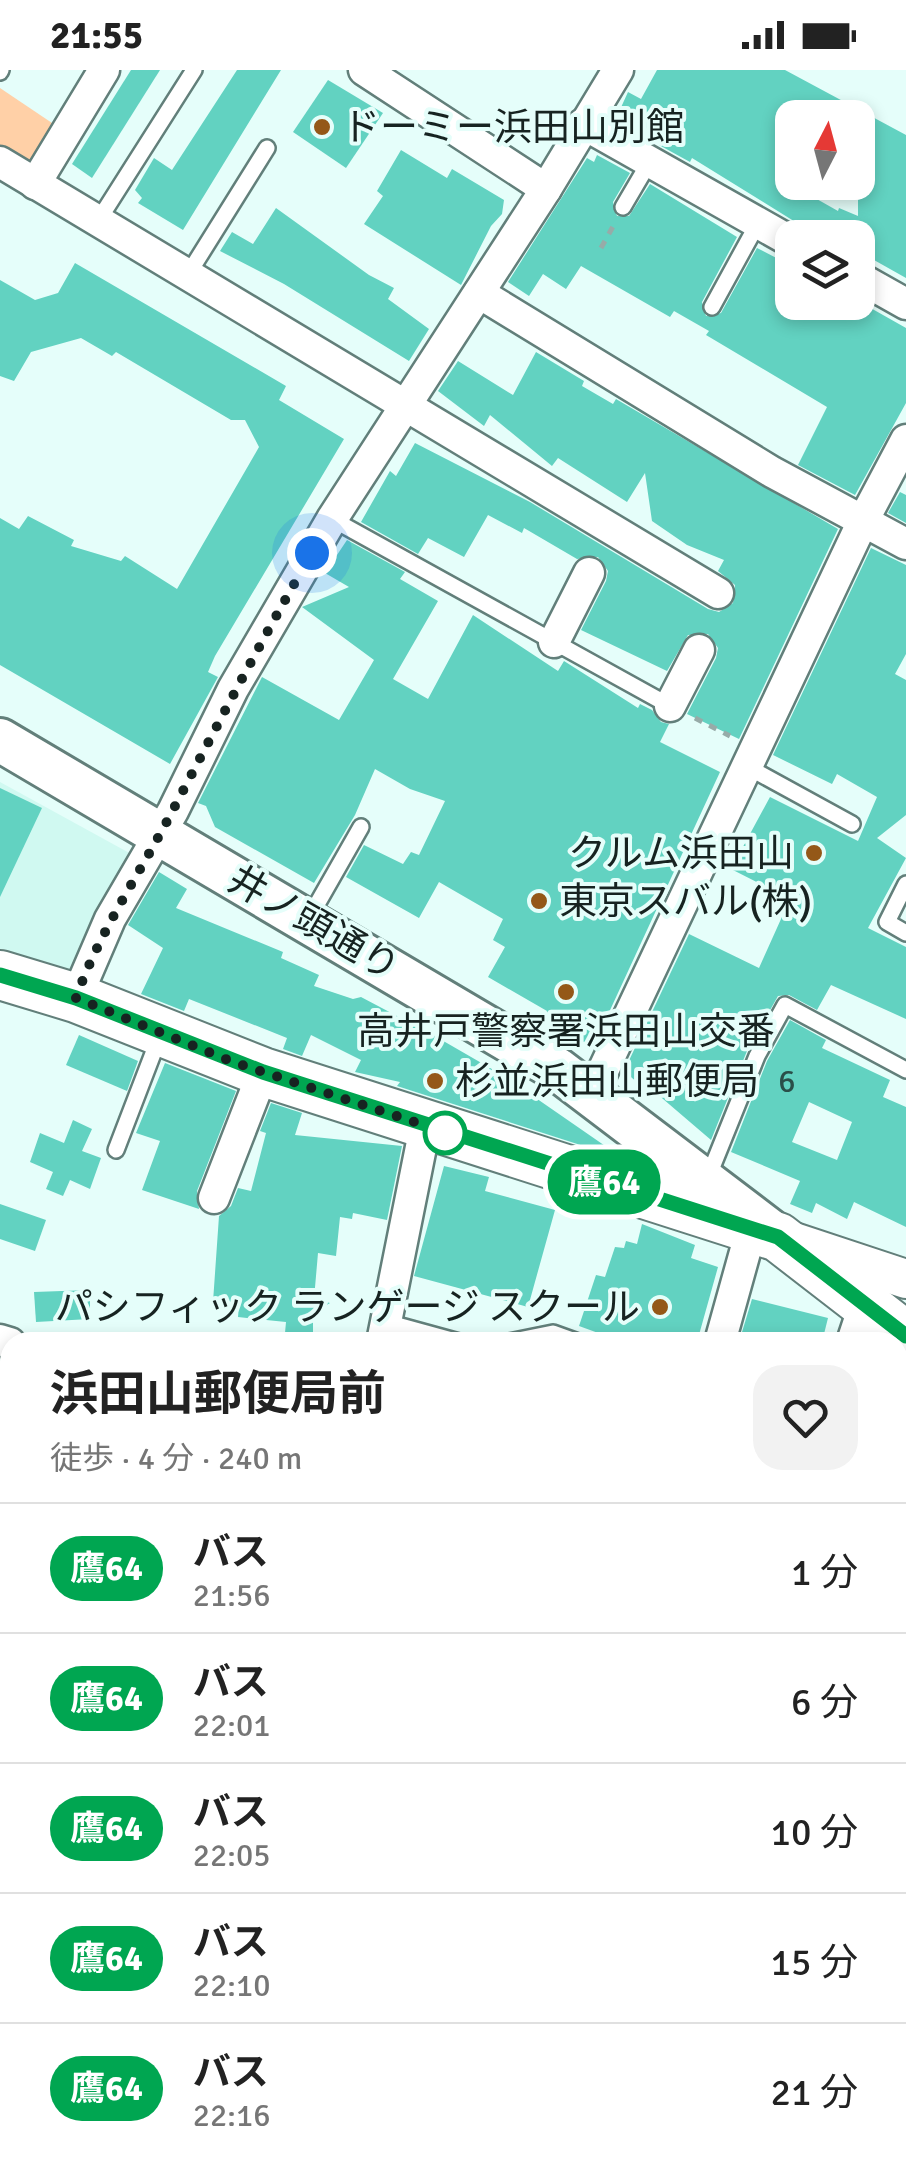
<!DOCTYPE html>
<html lang="ja">
<meta charset="utf-8">
<style>
:root{--surface:#fff;--page:#f2f2f2;--text:#222;--muted:#767676;--line:#e0e0e0}
body{margin:0;font-family:Signika,"Noto Sans JP",sans-serif;background:var(--page);color:var(--text);height:100vh;display:flex;flex-direction:column;font-size:38px;white-space:nowrap}
*{box-sizing:border-box;margin:0}
p{font-size:32px;color:var(--muted)}
.icon{flex:none;width:55px;height:55px;fill:none;stroke:currentColor;stroke-width:2;stroke-linecap:round;stroke-linejoin:round}
.map{position:relative;flex:1;overflow:hidden}
.sheet{position:absolute;left:0px;top:1262px;width:908px;height:842px;display:flex;flex-direction:column;background:var(--surface);border-radius:30px 30px 0 0;box-shadow:0 5px 15px #0003}
.sheet>*{flex:none}
.badge{padding:0 20px;border-radius:32px;font-size:35px;line-height:65px}
.needle{width:65px;rotate:6deg}
.buttons{position:absolute;left:775px;top:30px;display:grid;gap:20px}
.buttons a{display:grid;place-items:center;width:100px;height:100px;border-radius:20px;background:var(--surface);box-shadow:0 5px 15px #0003;font-size:50px}
.you{position:absolute;width:50px;height:50px;margin:-25px;border:8px solid #fff;border-radius:50%;background:#1a73e8;box-shadow:0 0 0 15px #1a73e833}
.map>.badge{position:absolute;translate:-50% -50%;box-shadow:0 0 0 5px #fff}
.round{display:grid;place-items:center;flex:none;width:105px;height:105px;border-radius:30px;background:var(--page)}
.head{display:flex;align-items:center;justify-content:space-between;height:170px;padding:0 50px}
h1{font-size:48px;font-weight:700;line-height:75px}
ul{padding:0;list-style:none}
li{display:flex;align-items:center;gap:30px;height:130px;padding:0 50px;border-top:2px solid var(--line)}
li div{flex:1}
li b{display:block;font-size:38px}
li em{font-style:normal}
li .badge{min-width:110px;font-weight:700;text-align:center}
.status{display:flex;justify-content:space-between;align-items:center;height:70px;padding:0 50px;background:var(--surface);direction:ltr}
.status svg{height:28px;fill:currentColor}
.map>svg:first-child{display:block}
.built{fill:#d0f9f1}
.green{fill:#ffd0a7}
.building{fill:#62d2c1;fill-rule:evenodd}
.lines{fill:none;stroke-linecap:round;stroke-linejoin:round}
.service-casing{stroke:#627f7a;stroke-width:20}
.minor-casing{stroke:#627f7a;stroke-width:35}
.tertiary-casing{stroke:#627f7a;stroke-width:42}
.secondary-casing{stroke:#627f7a;stroke-width:48}
.primary-casing{stroke:#627f7a;stroke-width:52}
.path{stroke:#97aba8;stroke-width:5;stroke-dasharray:8 8;stroke-linecap:butt}
.service{stroke:#fff;stroke-width:15}
.minor{stroke:#fff;stroke-width:30}
.tertiary{stroke:#fff;stroke-width:38}
.secondary{stroke:#fff;stroke-width:42}
.primary{stroke:#fff;stroke-width:48}
.path-bridge{stroke:#97aba8;stroke-width:5;stroke-dasharray:8 8;stroke-linecap:butt}
.line-casing{stroke:#fff;stroke-width:22}
.line{stroke:#00a651;stroke-width:15}
.walk{stroke:#172321;stroke-width:10;stroke-dasharray:0 18}
.poi-dot{fill:#945818;stroke:#e5fefa;stroke-width:4}
.stop-dot{fill:#fff;stroke:#00a651;stroke-width:5}
.labels{text-anchor:middle;stroke-width:8;stroke-linejoin:round;paint-order:stroke}
.number-label{font-size:32px;fill:#2a4f49}
.poi-label{font-size:38px;fill:#172321;stroke:#e5fefa;text-anchor:start}
.street-label{font-size:38px;fill:#172321;stroke:#e5fefa}
</style>
<div class="status"><b>21:55</b><svg viewBox="0 0 49 12"><path d="M0 12V9h3v3zM5 12V6h3v6zM10 12V3h3v9zM15 12V0h3v12zM26 1h20v11H26zM47 4h2v5h-2z"/></svg></div>
<div class="map">
<svg width="906" height="2103" viewBox="0 0 906 2103">
<rect width="100%" height="100%" fill="#e5fefa"/>
<polygon class="built" points="0,712 133,785 79,910 0,884"/>
<polygon class="green" points="0,18 55,55 29,99 0,77"/>
<g class="building">
<polygon points="131,0 160,0 92,108 72,94"/>
<polygon points="237,0 281,0 183,160 138,133 142,128 135,120 154,88 172,100"/>
<path d="M657 0H785L906 65V208L858 181V168H837L808 153 805 158 692 88 690 92 659 75 664 67 618 44 628 22 641 29ZM792 48H858V146L839 138 838 141 792 115Z"/>
<polygon points="328,10 383,43 346,98 293,62"/>
<polygon points="401,80 447,108 452,99 504,130 502,144 491,156 461,215 364,154 383,126 377,121"/>
<polygon points="597,85 630,103 613,132 617,146 629,146 650,114 737,167 702,232 706,246 721,243 757,178 792,196 792,232 860,232 906,258 906,333 855,425 798,395 827,337 706,265 709,261 674,241 670,247 581,196 566,219 543,204 529,226 508,212 587,88 594,92"/>
<polygon points="276,138 369,205 394,218 388,229 429,259 409,291 284,214 220,181 232,162 253,174"/>
<polygon points="75,193 286,316 279,330 344,369 215,586 208,602 218,607 170,694 0,595 0,448 19,459 28,446 74,470 71,476 121,491 125,486 177,519 259,377 245,350 231,350 116,282 112,286 81,268 31,282 14,311 0,306 0,210 35,230 58,223"/>
<polygon points="536,282 584,311 582,316 613,334 616,329 838,459 739,669 687,644 716,588 718,578 708,564 688,565 667,601 581,560 606,511 608,501 598,487 577,489 524,458 522,463 488,445 464,487 428,468 418,484 361,452 390,401 396,406 415,373 530,432 708,539 719,542 733,533 735,515 718,501 724,490 687,475 652,451 645,403 627,432 558,388 552,396 490,345 484,356 438,321 458,291 513,325"/>
<polygon points="900,422 906,425 906,453 888,443"/>
<polygon points="347,470 405,502 400,509 438,531 393,609 428,629 473,545 558,601 564,591 638,638 640,634 652,640 661,652 669,654 660,672 720,702 593,977 542,949 547,941 488,907 505,877 493,870 503,849 439,812 419,848 346,807 364,775 403,794 411,782 419,785 445,731 410,719 375,699 355,745 314,813 215,757 206,736 198,733 262,607 339,650 374,590 302,537 349,517 325,503"/>
<polygon points="871,478 906,495 906,584 895,604 906,610 906,745 877,768 906,788 868,858 906,877 906,949 831,915 817,940 789,925 778,926 747,981 711,1070 642,1011 639,1014 624,1001 689,864 759,898 790,829 731,799 770,727 858,771 877,727 837,704 832,714 773,685"/>
<polygon points="0,718 42,738 0,827"/>
<polygon points="159,802 187,819 176,838 283,882 281,888 319,905 314,916 353,929 361,927 433,965 504,1006 624,1089 397,1016 400,1012 355,1002 361,990 311,965 302,986 283,979 287,968 189,929 184,941 141,924 163,878 128,855"/>
<path d="M790 950 826 970 822 978 890 1010 883 1027 906 1037V1157L854 1132 847 1149 816 1133 812 1143 790 1134 800 1111 731 1082 767 991ZM809 1032 852 1052 837 1090 792 1072Z"/>
<polygon points="79,965 138,991 127,1021 66,995"/>
<polygon points="165,993 236,1021 197,1121 199,1139 142,1120 160,1071 136,1063"/>
<polygon points="271,1033 302,1043 295,1065 402,1076 387,1150 353,1143 352,1149 340,1147 336,1186 318,1183 314,1229 330,1233 313,1243 313,1266 285,1263 286,1252 238,1247 239,1235 213,1232 219,1146 231,1136 238,1118 251,1121 266,1063 260,1061"/>
<polygon points="73,1050 92,1059 82,1081 101,1088 90,1119 70,1110 63,1126 46,1119 53,1102 30,1092 40,1063 64,1073"/>
<polygon points="444,1096 489,1107 485,1121 555,1140 528,1237 414,1206"/>
<polygon points="0,1134 46,1150 35,1181 0,1169"/>
<polygon points="642,1154 695,1175 691,1188 718,1197 697,1272 623,1272 579,1256 596,1205 605,1207 615,1177 624,1178 626,1171 637,1174"/>
<polygon points="90,1220 90,1249 36,1252 34,1222"/>
<polygon points="752,1229 828,1248 822,1272 739,1272"/>
</g>
<g class="lines">
<defs>
<g id="service">
<polyline points="0,2 1,0"/>
<polyline points="623,137 650,91"/>
<polyline points="98,151 194,0"/>
<polyline points="187,206 267,78"/>
<polyline points="712,237 758,153"/>
<polyline points="332,449 670,636"/>
<polyline points="746,696 852,754"/>
<polyline points="906,814 887,852 906,863"/>
<polyline points="308,850 361,757"/>
<polyline points="116,1080 159,968"/>
<polyline points="707,1110 757,986 785,935 906,1000"/>
<polyline points="386,1252 459,1272"/>
<polyline points="509,1272 553,1263 578,1272"/>
</g>
<g id="minor">
<polyline points="364,0 546,119"/>
<polyline points="583,54 792,172"/>
<polyline points="0,92 718,523"/>
<polyline points="35,114 104,0"/>
<polyline points="858,207 906,234"/>
<polyline points="479,223 772,402 906,474"/>
<polyline points="554,572 589,503"/>
<polyline points="670,636 699,580"/>
<polyline points="76,928 110,849 173,741 233,619 332,449 546,119 618,0"/>
<polyline points="592,1024 863,451 906,370"/>
<polyline points="214,1128 263,1002"/>
<polyline points="0,1270 10,1273"/>
<polyline points="382,1272 425,1057"/>
<polyline points="720,1272 752,1157"/>
<polyline points="852,1272 870,1218"/>
<polyline points="0,1369 10,1401"/>
<polyline points="0,1743 10,1749"/>
<polyline points="898,1847 906,1851"/>
<polyline points="0,1898 10,1876"/>
<polyline points="898,2000 906,2003"/>
<polyline points="0,2096 27,2103"/>
<polyline points="54,2103 58,2095"/>
<polyline points="318,2103 319,2095"/>
<polyline points="507,2103 509,2095"/>
</g>
<g id="tertiary">
<polyline points="794,1172 906,1209"/>
<polyline points="242,2095 260,2103"/>
</g>
<polyline id="secondary" points="0,670 557,999 769,1160"/>
<polyline id="primary" points="0,905 76,928 263,1002 778,1167 906,1266"/>
</defs>
<use href="#service" class="service-casing"/>
<use href="#minor" class="minor-casing"/>
<use href="#tertiary" class="tertiary-casing"/>
<use href="#secondary" class="secondary-casing"/>
<use href="#primary" class="primary-casing"/>
<g class="path">
<polyline points="601,178 615,153"/>
<polyline points="695,648 730,666"/>
</g>
<use href="#service" class="service"/>
<use href="#minor" class="minor"/>
<use href="#tertiary" class="tertiary"/>
<use href="#secondary" class="secondary"/>
<use href="#primary" class="primary"/>
<polyline class="path-bridge" points="895,1272 906,1260"/>
</g>
<g class="lines">
<defs>
<polyline id="line" points="0,905 76,928 263,1002 778,1167 906,1266"/>
</defs>
<use href="#line" class="line-casing"/>
<use href="#line" class="line"/>
<path class="walk" d="M312 483C263 567 219 652 174 738 141 802 100 860 76 928L233 992 463 1068 445 1063"/>
</g>
<g class="poi-dot">
<circle cx="322" cy="57" r="10"/>
<circle cx="814" cy="783" r="10"/>
<circle cx="539" cy="831" r="10"/>
<circle cx="566" cy="922" r="10"/>
<circle cx="435" cy="1011" r="10"/>
<circle cx="660" cy="1237" r="10"/>
</g>
<circle class="stop-dot" cx="445" cy="1063" r="20"/>
<g class="labels">
<g class="number-label">
<text x="787" y="1022">6</text>
</g>
<g class="poi-label">
<text x="342" y="70">ドーミー浜田山別館</text>
<text x="794" y="796" text-anchor="end">クルム浜田山</text>
<text x="559" y="844">東京スバル(株)</text>
<text x="566" y="974" text-anchor="middle">高井戸警察署浜田山交番</text>
<text x="455" y="1024">杉並浜田山郵便局</text>
<text x="640" y="1250" text-anchor="end">パシフィック ランゲージ スクール</text>
</g>
<g class="street-label">
<text transform="translate(314 853) rotate(30)" y="13">井ノ頭通り</text>
</g>
</g>
</svg>
<div class="buttons">
<a><svg class="needle" viewBox="-14 -14 28 28"><path d="M0-13l5 13h-10z" fill="#e53935"/><path d="M0 13l5-13h-10z" fill="#767676"/></svg></a>
<a><svg class="icon" aria-label="layers" viewBox="0 0 24 24"><path d="M12 4l9 5-9 5-9-5zM3 14l9 5 9-5"/></svg></a>
</div>
<div class="you" style="left:312px;top:483px"></div>
<b class="badge" style="left:604px;top:1112px;background:#00a651;color:#fff">鷹64</b>
<section class="sheet">
<div class="head"><div><h1>浜田山郵便局前</h1><p>徒歩 · 4 分 · 240 m</p></div><a class="round"><svg class="icon" aria-label="heart" viewBox="0 0 24 24"><path d="M12 20l-8-8c-3-5 5-10 8-4 3-6 11-1 8 4z"/></svg></a></div>
<ul>
<li><span class="badge" style="background:#00a651;color:#fff">鷹64</span><div><b>バス</b><p>21:56</p></div><em>1 分</em></li>
<li><span class="badge" style="background:#00a651;color:#fff">鷹64</span><div><b>バス</b><p>22:01</p></div><em>6 分</em></li>
<li><span class="badge" style="background:#00a651;color:#fff">鷹64</span><div><b>バス</b><p>22:05</p></div><em>10 分</em></li>
<li><span class="badge" style="background:#00a651;color:#fff">鷹64</span><div><b>バス</b><p>22:10</p></div><em>15 分</em></li>
<li><span class="badge" style="background:#00a651;color:#fff">鷹64</span><div><b>バス</b><p>22:16</p></div><em>21 分</em></li>
</ul>
</section>
</div>
